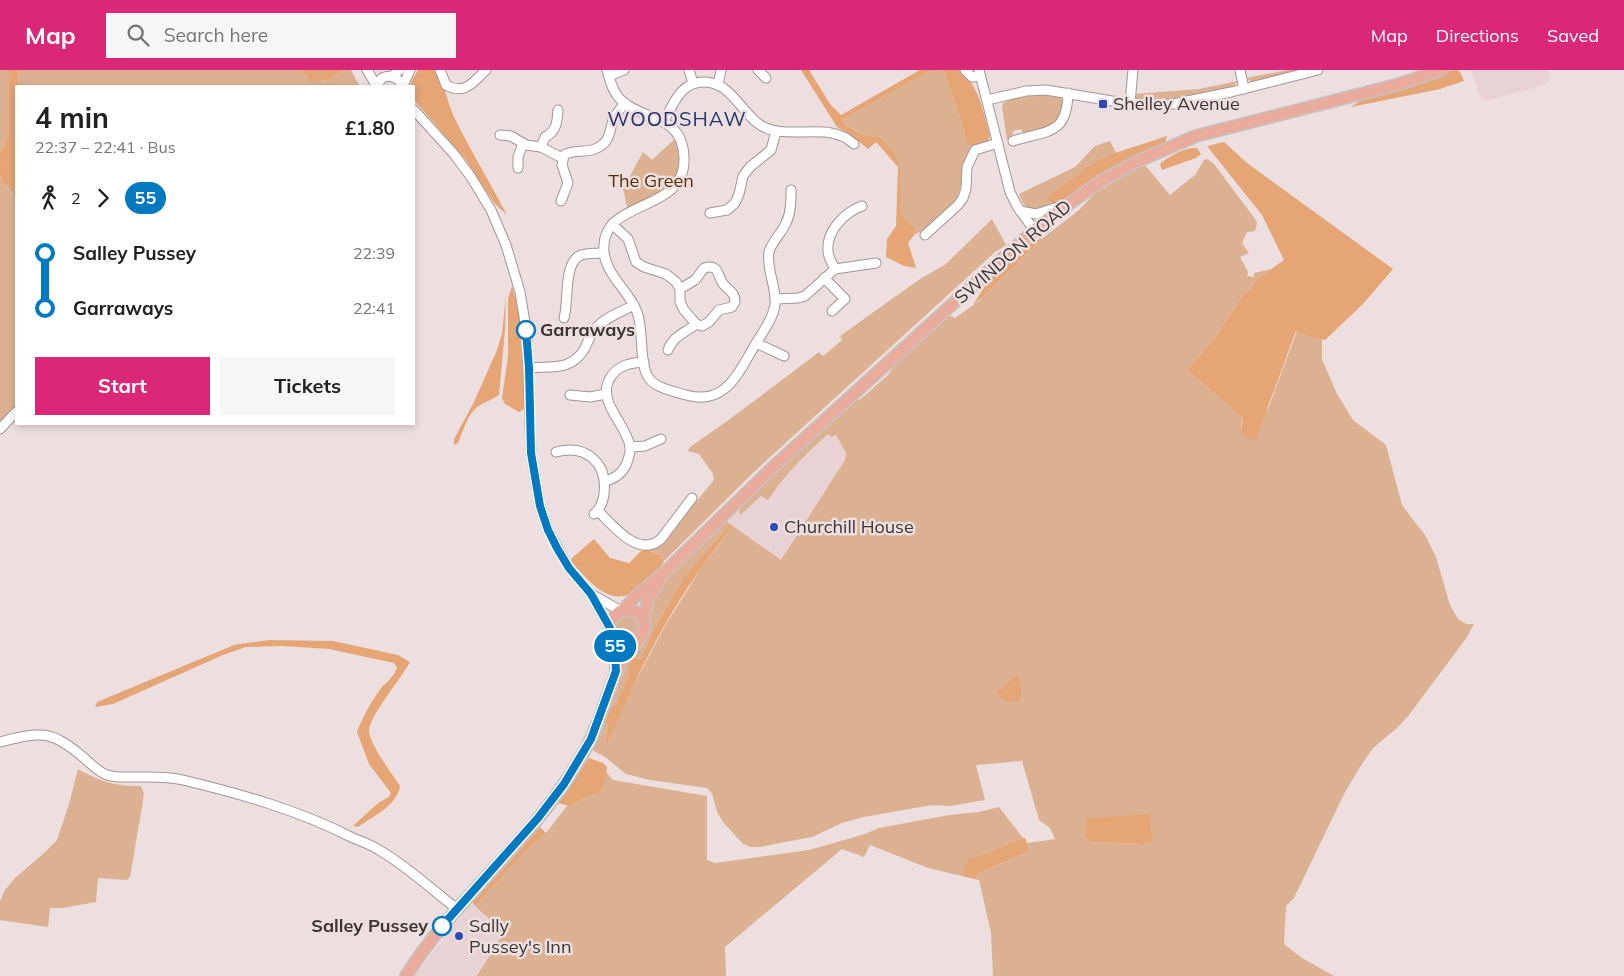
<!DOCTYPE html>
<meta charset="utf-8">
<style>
:root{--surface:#fff;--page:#f6f6f6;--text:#202124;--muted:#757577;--accent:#db2777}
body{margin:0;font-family:Mulish,sans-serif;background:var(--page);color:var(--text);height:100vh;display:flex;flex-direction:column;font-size:19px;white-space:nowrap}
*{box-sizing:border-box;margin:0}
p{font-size:16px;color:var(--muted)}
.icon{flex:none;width:28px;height:28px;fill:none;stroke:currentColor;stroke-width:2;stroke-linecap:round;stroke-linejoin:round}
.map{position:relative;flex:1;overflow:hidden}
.side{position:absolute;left:15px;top:15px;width:400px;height:340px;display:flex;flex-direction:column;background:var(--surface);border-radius:0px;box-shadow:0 2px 8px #0003}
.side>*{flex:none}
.badge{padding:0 10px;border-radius:16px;font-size:18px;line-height:32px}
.map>.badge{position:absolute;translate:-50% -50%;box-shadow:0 0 0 2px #fff}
.legs{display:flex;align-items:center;gap:8px;height:55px;padding:0 20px;font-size:16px}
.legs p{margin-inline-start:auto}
.summary{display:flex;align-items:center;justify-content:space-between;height:85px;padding:0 20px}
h1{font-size:28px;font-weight:700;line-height:38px}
.cta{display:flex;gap:10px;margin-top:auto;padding:10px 20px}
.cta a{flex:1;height:58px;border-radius:0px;background:var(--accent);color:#fff;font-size:20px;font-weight:700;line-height:58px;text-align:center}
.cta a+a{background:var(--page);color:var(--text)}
ul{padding:0 20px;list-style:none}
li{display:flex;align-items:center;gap:18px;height:55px;font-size:19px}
li i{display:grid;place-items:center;width:8px;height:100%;margin:0 6px;background:currentColor}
li i::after{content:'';width:12px;height:12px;margin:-6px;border:4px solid;border-radius:50%;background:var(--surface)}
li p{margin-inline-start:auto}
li:first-child i{background:linear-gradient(#0000 50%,currentColor 0)}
li:last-child i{background:linear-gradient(currentColor 50%,#0000 0)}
header{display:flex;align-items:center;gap:30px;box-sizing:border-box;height:70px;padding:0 25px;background:var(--accent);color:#fff}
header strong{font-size:24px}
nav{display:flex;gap:28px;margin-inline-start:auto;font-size:18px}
.search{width:350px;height:45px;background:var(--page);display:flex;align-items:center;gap:12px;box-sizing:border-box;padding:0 18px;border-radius:0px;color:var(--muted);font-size:19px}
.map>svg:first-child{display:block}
.built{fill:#e9d2d3}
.green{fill:#dcb192;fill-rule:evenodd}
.forest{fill:#e5a575}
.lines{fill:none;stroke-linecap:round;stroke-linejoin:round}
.minor-casing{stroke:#a29595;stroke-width:11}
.major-casing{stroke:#c4c2c2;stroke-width:14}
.minor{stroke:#fff;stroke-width:9}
.major{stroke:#e9ac9c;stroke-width:11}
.line-1-casing{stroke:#fff;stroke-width:11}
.line-1{stroke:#0279c1;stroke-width:8}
.poi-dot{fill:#2b49b9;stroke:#eddfdf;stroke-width:2}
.stop-1-dot{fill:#fff;stroke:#0279c1;stroke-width:2.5}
.labels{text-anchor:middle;stroke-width:5;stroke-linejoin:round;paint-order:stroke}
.poi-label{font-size:18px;fill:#3b3535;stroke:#eddfdf;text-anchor:start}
.park-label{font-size:18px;fill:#562d07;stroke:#eddfdf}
.street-label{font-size:18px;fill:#3b3535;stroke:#eddfdf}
.stop-label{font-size:18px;font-weight:bold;fill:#3b3535;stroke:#eddfdf;text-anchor:start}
.quarter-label{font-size:20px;letter-spacing:1px;fill:#21336b;stroke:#eddfdf}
</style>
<header>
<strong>Map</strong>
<div class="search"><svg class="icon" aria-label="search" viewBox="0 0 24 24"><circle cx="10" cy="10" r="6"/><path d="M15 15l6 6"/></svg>Search here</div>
<nav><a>Map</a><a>Directions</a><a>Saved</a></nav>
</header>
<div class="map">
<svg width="1624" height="906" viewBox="0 0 1624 906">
<rect width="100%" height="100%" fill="#eddfdf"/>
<g class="built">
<polygon points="1471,0 1548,0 1551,9 1547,13 1534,18 1485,31 1480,26"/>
<polygon points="825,352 840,371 846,383 845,390 781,491 725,450"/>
<polygon points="472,832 504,862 477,906 414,906"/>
</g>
<g class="green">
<polygon points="0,0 8,0 9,65 0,83"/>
<polygon points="18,0 301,0 310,12 329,10 341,2 341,0 351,0 359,15 357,16 19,16"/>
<path d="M932 0H943L961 50 967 75 977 77C958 89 966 104 959 122 952 141 931 157 914 165V157L902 145 900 100 880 67C865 67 853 61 842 50Z"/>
<polygon points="1288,0 1303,0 1254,13 1246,8"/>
<path d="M1238 11 1232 18C1214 22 1153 37 1139 30 1136 29 1136 27 1134 24L1199 19Z"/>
<path d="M1035 25 1059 26C1080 48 1039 60 1025 64L1023 63 1021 59 1013 61 1012 67 1007 70 1002 36 1003 33 1022 26Z"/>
<polygon points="678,66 683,81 677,114 628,141 623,119 643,82 652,90"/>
<path d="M1110 71 1116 83 1090 95 1048 126V130L1051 133C1033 143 1026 143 1019 124L1075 97 1095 76Z"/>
<path d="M1207 89 1214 94 1255 149 1257 153 1255 161 1247 162 1242 173 1249 183 1240 187 1248 202 1247 206 1254 207V203L1271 199 1256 210 1251 219 1243 225 1213 270 1187 300 1243 348 1241 356 1268 339 1297 261 1307 266 1322 269V289L1336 322 1353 350 1386 375 1402 435 1425 465 1436 487 1450 535 1458 549 1466 554H1474L1467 567 1409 645 1397 658 1373 678 1360 697 1344 724 1294 828 1286 836 1284 874 1302 888 1334 906H993L991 863 979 810 974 809 979 803 1027 782 1029 778 1027 773 1055 769 1050 758 1039 750 1022 691 976 695 985 730 950 736 932 735 864 747 842 753 812 767 760 777H751L743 774 723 752 717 742 712 723 707 718 650 710 626 704 605 687 592 680 625 593 635 579 645 571 648 567C650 557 649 546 651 536 656 509 705 470 725 450L730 454 685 505 654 559 641 588 637 589H634L630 594 629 605 616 635 605 651 608 656 605 670 608 673 624 633 665 556 701 498 733 456 781 490 845 390 846 383 836 365 832 367 828 364C806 384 785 404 768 430L761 426 740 445 739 441 743 433 793 384 850 334 862 328 888 305 896 292 948 245 955 248 979 231 1044 167 1078 141 1095 123 1144 94 1170 125 1195 105 1204 90ZM1149 744 1151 772 1144 774 1090 772 1086 767Z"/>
<path d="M0 105C3 115 12 122 16 131V336L1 352 0 351Z"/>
<polygon points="992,149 1006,175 995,182 755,401 664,491 662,486 650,480 659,476 714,410 713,404 699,384 688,381 690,377 730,349 819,282 823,286 842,270 840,266 920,209 946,194"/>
<circle cx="627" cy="557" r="11"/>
<path d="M78 699C98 711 118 717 141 716L144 723 143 731 130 807 127 810 98 808 96 832 63 838H50L48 857 0 850V831L5 820 15 808 43 784 57 770 69 734Z"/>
<polygon points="606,702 613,710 707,726 707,790 715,793 809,780 865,764 879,758 949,745 979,742 999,737 1023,768 984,784 969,788 962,806 928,798 870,775 864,787 842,779 725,877 726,906 477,906 504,862 475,836 525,782 546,763 567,736 585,727 599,724"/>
</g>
<g class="forest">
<polygon points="8,0 18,0 19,16 16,16 16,131 12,123 2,111 0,105 0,83 9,65"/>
<polygon points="301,0 341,0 341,2 329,10 310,12"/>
<path d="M418 0H437C445 16 447 31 454 47 470 80 490 112 507 145L494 133 466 90 414 30V16H411V12Z"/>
<path d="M801 0H809L830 34 841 45 920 0H932L842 50C852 61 865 67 880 67L894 83 900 100 902 145 914 157V165L908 173 916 198 904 196 886 187 887 169 896 156 898 97 876 72 868 79 851 65 837 57Z"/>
<path d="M943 0H961C980 20 983 40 990 66L988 72 977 77 967 75 961 50Z"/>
<polygon points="1457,0 1460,2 1464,11 1440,19 1351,37 1358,32 1366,28 1429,11 1448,1"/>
<polygon points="1167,66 1165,74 1159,78 1118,95 1064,129 1056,133 1051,133 1048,130 1048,126 1090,95 1112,84"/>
<polygon points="1224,72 1247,93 1393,199 1363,234 1325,270 1307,266 1296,261 1256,369 1252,370 1241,364 1243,348 1187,300 1213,270 1243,225 1251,219 1256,210 1284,190 1262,145 1207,76"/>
<path d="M1197 78 1201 84 1196 88 1162 100 1160 94C1169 86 1185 77 1197 78Z"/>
<polygon points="1044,167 984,226 973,235 988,211 1031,173"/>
<polygon points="512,216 520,246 526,335 523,340 519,342 505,334 502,328 508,286 508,229"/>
<path d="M506 226 505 260 499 325C492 330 484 332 477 337 467 345 463 362 458 373L454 375V369L474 332 497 280 502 263Z"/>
<path d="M730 454 733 456C722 470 711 484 701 498 663 552 633 612 608 673L605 671 608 656 605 651 611 638 616 635 629 605V594L634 588 637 589 641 588 654 559 685 505Z"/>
<path d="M594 469 610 488 629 493 644 478 662 486 664 491C660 501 651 507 643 514 637 519 631 525 623 526 603 530 583 505 572 492L571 489Z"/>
<path d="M269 570 333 571 398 585 410 592C403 606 367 649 369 662 372 678 391 702 400 716 397 736 373 746 358 757L353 756 378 733 389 727 391 723 369 694 357 662C363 646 372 630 382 617 388 611 394 606 397 598L394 593 329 579 282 576 246 577 223 585 113 634 95 637 97 632 234 575Z"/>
<path d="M1018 604C1019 613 1024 625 1018 632L1008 631 999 628 998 622Z"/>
<polygon points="589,688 603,693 607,697 606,708 599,724 585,727 569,736 557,733"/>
<polygon points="1150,744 1152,772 1144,774 1090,772 1086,767 1087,748"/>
<polygon points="539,756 546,763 525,782 475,836 472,832"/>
<polygon points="1023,768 1025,768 1029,778 1027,782 979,803 974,809 962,806 966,793 969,788 984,784"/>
</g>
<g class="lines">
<defs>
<g id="minor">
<polyline points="367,0 376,15"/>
<path d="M440 0 446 15C465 26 474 11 486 0"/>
<path d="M607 0C610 10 612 20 619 28 641 52 682 42 684 87 687 146 598 126 604 183 607 206 629 221 637 242 644 260 639 289 647 305 653 318 673 321 686 325 726 336 738 303 755 275 762 263 773 249 775 235 777 217 766 200 769 182 772 171 782 163 786 153 791 143 791 131 791 120"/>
<polyline points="689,0 693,13"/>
<polyline points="758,0 766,8"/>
<polyline points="965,0 972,7 980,6"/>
<polyline points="979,0 1010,122 1017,136 1034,160"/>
<polyline points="1240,0 1244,19"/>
<polyline points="392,6 400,0"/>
<polyline points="609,6 624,0"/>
<polyline points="718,15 721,0"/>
<path d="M376 16 382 8C391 4 398 7 402 16"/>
<polyline points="403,16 410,0"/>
<polyline points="987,30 1026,21 1046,20 1112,31 1154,35 1173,34 1231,22 1318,0"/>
<polyline points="1130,33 1133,0"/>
<polyline points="414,40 453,83 471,107 491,140 506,175 520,222 527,265 531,383 540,436 548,460 562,486 569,498 591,524 610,558"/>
<path d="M664 51C674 33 681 11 705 12 736 13 744 54 772 60 799 67 832 53 854 74"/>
<polyline points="500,65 511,66 526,75 541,77 562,88"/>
<path d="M1013 71C1047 60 1067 66 1068 23"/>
<path d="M541 77 545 67C557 61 557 52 558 40"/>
<polyline points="518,98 518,87 523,73"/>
<path d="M561 131 568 113 562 95 564 85C573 79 585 83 595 79 610 73 609 63 613 50 616 44 621 38 625 33"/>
<polyline points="1020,141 1036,144 1061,136"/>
<polyline points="710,143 727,140 735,133 739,124 743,106 750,97 771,80 776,61"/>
<path d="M612 154 628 169 636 192 644 197 666 204 676 212 680 219V232L684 240 696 254 702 256 709 252 719 240 732 237 735 232C735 223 730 221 724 215 717 207 720 193 704 198L695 210 680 219"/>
<polyline points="925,165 958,135 963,128 966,119 967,97 975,80 998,73"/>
<path d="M835 199C832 193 828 187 828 181 826 161 845 142 862 136"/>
<polyline points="824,208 845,229 832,241"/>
<polyline points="775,229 798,228 805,226 835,199 876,193"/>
<path d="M564 248C569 232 563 192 581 185 588 183 597 183 604 183"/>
<polyline points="756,273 784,286"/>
<path d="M668 280C673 266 685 263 696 254"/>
<path d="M529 298C552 296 572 301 585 278 588 271 591 263 597 257 606 247 621 242 634 235"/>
<polyline points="570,325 590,327 606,324"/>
<polyline points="0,359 16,342"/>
<polyline points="630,377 645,376 661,369"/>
<path d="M556 382C586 374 608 393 604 424 603 432 601 438 594 444"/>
<path d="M605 411C614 409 621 405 626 395 628 390 631 383 630 376 626 354 596 331 610 308 618 295 630 293 644 292"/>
<path d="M598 441C613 455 638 489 661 469L692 428"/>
<polyline points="591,524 621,541"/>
<path d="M0 672C40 662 50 659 83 687 90 693 98 702 107 705 116 708 125 707 134 707 150 707 167 706 183 710 241 724 298 740 351 767 360 771 370 774 379 780 407 796 431 819 457 839"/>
</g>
<g id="major">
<polyline points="623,540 636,526 665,502 771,399 1002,189 1046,150 1101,111 1136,92 1196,66 1396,15 1441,0"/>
<polyline points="643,551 648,529 660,509"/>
<polyline points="614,568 616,601"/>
<path d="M406 906C447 840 509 790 554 728 570 706 585 684 595 659 605 636 611 611 623 589 630 577 656 559 639 544 634 540 627 540 621 541 599 554 612 580 636 572"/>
</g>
</defs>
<use href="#minor" class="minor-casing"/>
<use href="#major" class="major-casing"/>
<use href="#minor" class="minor"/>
<use href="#major" class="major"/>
</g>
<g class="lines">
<defs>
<polyline id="line-1" points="442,856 538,748 564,714 591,669 616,601 614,568 610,558 591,524 569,498 557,478 548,460 540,436 531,383 529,298 526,260"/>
</defs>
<use href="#line-1" class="line-1-casing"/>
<use href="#line-1" class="line-1"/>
</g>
<g class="poi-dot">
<rect x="1098" y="29" width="10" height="10" rx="2.5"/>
<circle cx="774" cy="457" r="5"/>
<circle cx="459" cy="866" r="5"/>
</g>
<g class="stop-1-dot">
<circle cx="526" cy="260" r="9"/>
<circle cx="442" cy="856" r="9"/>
</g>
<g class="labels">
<g class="poi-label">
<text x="1113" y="40">Shelley Avenue</text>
<text x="784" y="463">Churchill House</text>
<text x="469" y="862">Sally<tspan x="469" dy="21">Pussey's Inn</tspan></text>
</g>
<g class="park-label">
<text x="651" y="117">The Green</text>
</g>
<g class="street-label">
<text transform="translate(1013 182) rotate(-41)" y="6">SWINDON ROAD</text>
</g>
<g class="stop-label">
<text x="540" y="266">Garraways</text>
<text x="428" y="862" text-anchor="end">Salley Pussey</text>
</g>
<g class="quarter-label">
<text x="677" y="56">WOODSHAW</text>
</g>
</g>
</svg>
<b class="badge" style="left:615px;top:576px;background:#0279c1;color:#fff">55</b>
<section class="side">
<div class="summary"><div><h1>4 min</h1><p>22:37 – 22:41 · Bus</p></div><b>£1.80</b></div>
<div class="legs"><svg class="icon" aria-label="walk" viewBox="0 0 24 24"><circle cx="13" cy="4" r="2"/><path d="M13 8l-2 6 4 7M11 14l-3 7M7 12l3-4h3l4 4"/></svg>2<svg class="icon" aria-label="forward" viewBox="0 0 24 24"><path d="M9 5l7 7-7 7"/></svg><b class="badge" style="background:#0279c1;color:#fff">55</b></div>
<ul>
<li><i style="color:#0279c1"></i><b>Salley Pussey</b><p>22:39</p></li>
<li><i style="color:#0279c1"></i><b>Garraways</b><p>22:41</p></li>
</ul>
<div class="cta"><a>Start</a><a>Tickets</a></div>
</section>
</div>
